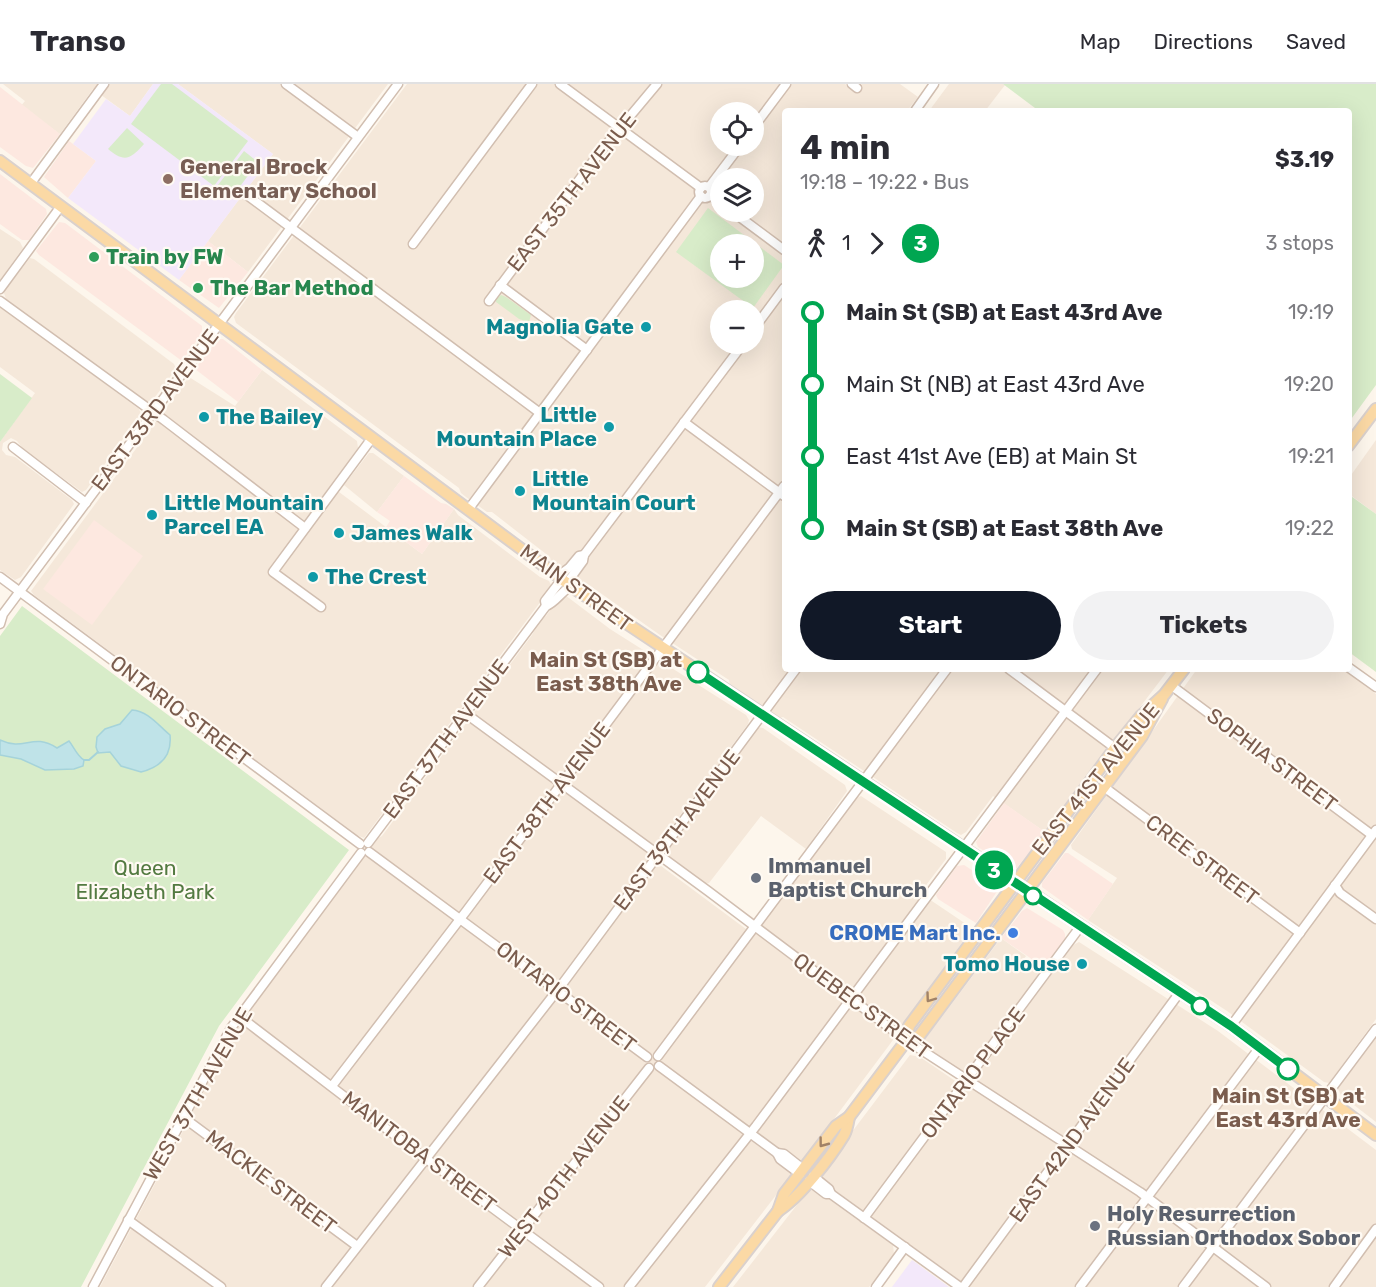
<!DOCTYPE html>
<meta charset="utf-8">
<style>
:root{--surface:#fff;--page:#f2f2f3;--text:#2b2b33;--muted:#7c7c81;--line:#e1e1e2;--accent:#111827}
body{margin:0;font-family:Rubik,sans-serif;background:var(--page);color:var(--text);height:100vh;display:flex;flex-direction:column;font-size:22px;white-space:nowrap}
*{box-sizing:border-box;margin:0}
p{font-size:20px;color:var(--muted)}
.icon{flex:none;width:33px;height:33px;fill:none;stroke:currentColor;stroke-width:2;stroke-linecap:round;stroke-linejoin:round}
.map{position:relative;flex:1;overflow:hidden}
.drawer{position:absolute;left:782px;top:24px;width:570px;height:564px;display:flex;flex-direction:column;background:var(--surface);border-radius:6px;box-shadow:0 6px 24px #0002}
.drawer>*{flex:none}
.badge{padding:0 12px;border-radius:20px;font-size:21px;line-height:39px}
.buttons{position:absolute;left:710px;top:18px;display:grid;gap:12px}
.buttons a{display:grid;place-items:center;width:54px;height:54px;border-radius:50%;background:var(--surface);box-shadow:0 6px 24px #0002;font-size:30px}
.map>.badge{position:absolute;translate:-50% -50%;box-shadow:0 0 0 3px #fff}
.legs{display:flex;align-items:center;gap:9px;height:66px;padding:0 18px;font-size:20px}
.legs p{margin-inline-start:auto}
.overview{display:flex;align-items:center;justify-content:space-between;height:102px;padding:0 18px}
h1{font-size:33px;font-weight:700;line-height:45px}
.primary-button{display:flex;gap:12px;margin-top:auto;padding:12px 18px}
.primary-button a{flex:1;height:69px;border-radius:36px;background:var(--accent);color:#fff;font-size:24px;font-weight:700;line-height:69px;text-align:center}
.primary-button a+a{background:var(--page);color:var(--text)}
ul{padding:0 18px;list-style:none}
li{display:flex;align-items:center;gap:21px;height:72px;font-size:22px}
li i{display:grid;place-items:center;width:9px;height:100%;margin:0 8px;background:currentColor}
li i::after{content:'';width:15px;height:15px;margin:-8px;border:4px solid;border-radius:50%;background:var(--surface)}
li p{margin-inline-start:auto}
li:first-child i{background:linear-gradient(#0000 50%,currentColor 0)}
li:last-child i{background:linear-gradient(currentColor 50%,#0000 0)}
header{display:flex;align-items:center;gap:36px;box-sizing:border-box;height:84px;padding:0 30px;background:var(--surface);border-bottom:2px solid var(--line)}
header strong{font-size:28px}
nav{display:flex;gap:33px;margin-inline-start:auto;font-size:21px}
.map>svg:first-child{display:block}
.residential{fill:#f5e8da;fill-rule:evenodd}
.commercial{fill:#fde8e0}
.education{fill:#f3e8fa}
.green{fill:#d8ecc9;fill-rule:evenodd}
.water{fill:#bfe3e8;stroke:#a5d3da;stroke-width:1.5}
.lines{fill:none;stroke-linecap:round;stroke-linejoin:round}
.stream{stroke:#a5d3da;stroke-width:2}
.minor-casing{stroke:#d1beb0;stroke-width:11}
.major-casing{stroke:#dad1cd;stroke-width:14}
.minor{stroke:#fff;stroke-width:8}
.major{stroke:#fbd9a5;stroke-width:10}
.oneway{stroke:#a18267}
.line-1-casing{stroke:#fff;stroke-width:14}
.line-1{stroke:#00a651;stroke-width:9}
.education-dot{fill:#8d6e63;stroke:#fffaf3;stroke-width:2}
.leisure-dot{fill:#2e9e5b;stroke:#fffaf3;stroke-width:2}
.culture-dot{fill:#0f9aa8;stroke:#fffaf3;stroke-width:2}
.stop-1-dot{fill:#fff;stroke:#00a651;stroke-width:3}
.worship-dot{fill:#6b7280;stroke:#fffaf3;stroke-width:2}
.shop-dot{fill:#3f7fe0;stroke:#fffaf3;stroke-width:2}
.labels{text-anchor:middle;stroke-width:4.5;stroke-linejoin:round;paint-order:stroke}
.education-label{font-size:21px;font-weight:bold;fill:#785e54;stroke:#fffaf3;text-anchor:start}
.street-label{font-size:21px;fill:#7a5c4d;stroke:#fffaf3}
.leisure-label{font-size:21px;font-weight:bold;fill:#27864d;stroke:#fffaf3;text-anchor:start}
.culture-label{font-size:21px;font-weight:bold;fill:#0d838f;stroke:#fffaf3;text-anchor:start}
.stop-label{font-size:21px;font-weight:bold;fill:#7a5c4d;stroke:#fffaf3;text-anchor:end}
.worship-label{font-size:21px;font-weight:bold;fill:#5b616d;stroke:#fffaf3;text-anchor:start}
.park-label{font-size:21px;fill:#537a41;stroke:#fffaf3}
.shop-label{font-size:21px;font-weight:bold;fill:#366cbe;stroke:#fffaf3;text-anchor:end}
</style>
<header>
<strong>Transo</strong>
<nav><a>Map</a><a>Directions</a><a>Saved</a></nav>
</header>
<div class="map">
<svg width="1376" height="1203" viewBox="0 0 1376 1203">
<rect width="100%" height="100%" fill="#fdf6ec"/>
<g class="residential">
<polygon points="3,0 153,0 130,32 93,5 60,50 21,22 25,17"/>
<polygon points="178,0 388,0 248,188 208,157 273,70"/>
<path d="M407 0H845L856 8 862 0H900L918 13 907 27H784V585H1169L1045 748 993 712 966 748 961 751 957 749 783 633 780 634 759 621 730 600 729 596 660 551 589 501H584L551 477 550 473 492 428H487L466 413 461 409 459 404 236 239 234 233 236 229ZM720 28H753V62H720ZM720 94H753V128H720ZM720 160H753V194H720ZM720 226H753V260H720Z"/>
<polygon points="949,0 1003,0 1005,1 985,27 929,27"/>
<polygon points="0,145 20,158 23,164 0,196"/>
<polygon points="30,174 34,175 174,280 176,285 152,317 144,317 6,215 4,209 5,206"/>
<polygon points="0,222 139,325 141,330 86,406 82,408 23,365 17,357 11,354 3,359 2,366 6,371 15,373 72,416 74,420 21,493 15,496 0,486 0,358 35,309 0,283"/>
<polygon points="262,286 357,357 358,364 331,402 422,470 454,425 458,431 540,493 549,497 551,501 550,505 364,754 354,750 353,748 34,511 31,507 189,293 235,322"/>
<polygon points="1376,356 1376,430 1349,410 1349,394"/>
<polygon points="369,369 373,369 404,392 377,428 344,401"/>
<polygon points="565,511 610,545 746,631 749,636 748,640 649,773 754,851 857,714 861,712 946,768 946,775 920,809 969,842 971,846 890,960 804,1075 705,1203 100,1203 182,1049 234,945 357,782 360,774 365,772 378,754 382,752 532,551 541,534 546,532 560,513"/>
<polygon points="1197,585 1342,585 1376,610 1376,935 1329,999 1324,998 1227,927 1088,836 1117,794 1072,765 1071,761"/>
<polygon points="757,643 763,644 845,701 847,707 806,765 761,732 709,799 705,800 668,773 667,768"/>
<polygon points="1001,854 1026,872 1023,877 1040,890 968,987 961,987 927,966 923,958"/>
<polygon points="1079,858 1218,947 1376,1066 1376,1203 969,1203 822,1097 821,1089 910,971 920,973 967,1005 1073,861"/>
<polygon points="1376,953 1376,1038 1341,1011 1338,1005"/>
<polygon points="813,1104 893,1161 894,1170 869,1203 733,1203 807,1108"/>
</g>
<g class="commercial">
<polygon points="0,3 60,50 33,84 26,82 0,63"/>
<polygon points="69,57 96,77 68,114 44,93"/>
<polygon points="0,90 46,125 47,130 29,156 22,156 0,140"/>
<polygon points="59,138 65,139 202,242 202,249 182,277 39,171 36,167"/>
<polygon points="208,157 248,188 219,224 179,196"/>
<polygon points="218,255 223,255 262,286 238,318 195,285"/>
<polygon points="404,392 441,419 446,420 454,425 422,470 386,443 390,437 377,428"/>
<polygon points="94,436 143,472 92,541 43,505"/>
<polygon points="1004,719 1045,748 1016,785 1010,784 978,763 976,758"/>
<polygon points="1065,769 1068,769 1113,800 1088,836 1042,803 1042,799"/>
<polygon points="964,781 995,801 998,806 976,839 938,815 936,811 957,782"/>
<polygon points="1027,824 1063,846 1065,850 1065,856 1046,883 1039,880 1001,854 1022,827"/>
</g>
<g class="education">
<polygon points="153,0 178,0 273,70 179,196 68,114 96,77 73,60 106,15 130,32"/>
<polygon points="912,1176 949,1203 892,1203"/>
</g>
<g class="green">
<polygon points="161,0 172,0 248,57 214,102 131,40"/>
<polygon points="1003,0 1376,0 1376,301 1349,338 1348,27 1039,27"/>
<path d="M127 44 144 60C131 75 124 79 108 65Z"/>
<polygon points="244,67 258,78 233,112 218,101"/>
<path d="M708 124 784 181 753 224 676 168ZM720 160H753V194H720Z"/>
<polygon points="501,211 506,213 531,231 529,238 519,235 496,218 496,215"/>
<polygon points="0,290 32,314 0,358"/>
<polygon points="1348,410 1376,430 1376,588 1349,568"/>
<polygon points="22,522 349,766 219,942 81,1203 0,1203 0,552"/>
</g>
<g class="water">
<path d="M132 626C148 627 158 641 170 651 172 671 161 683 141 688L121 682 110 668 98 669 96 663 97 653 105 645 120 640Z"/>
<path d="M0 656C25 668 32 648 57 664L69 657C74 663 77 672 84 676L83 682 74 685 45 686 21 675 0 671Z"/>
</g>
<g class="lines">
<polyline class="stream" points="84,676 89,676 98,668"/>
<defs>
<g id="minor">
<polyline points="286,0 358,53"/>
<polyline points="560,0 701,104"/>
<polyline points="852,0 857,4"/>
<polyline points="915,27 934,0"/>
<polyline points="753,44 786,0"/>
<polyline points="31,99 104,0"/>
<circle cx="705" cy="108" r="6"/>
<polyline points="709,103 740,62"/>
<polyline points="247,111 540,329"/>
<polyline points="710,111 720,118"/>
<polyline points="733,128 784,166"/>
<polyline points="413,160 532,0"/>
<polyline points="500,201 587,266"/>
<polyline points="0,205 61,122"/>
<polyline points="0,217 164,336 305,444"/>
<polyline points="489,217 600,68 657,0"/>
<polyline points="753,246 784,204"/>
<polyline points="684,338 784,412"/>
<polyline points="13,363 86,419"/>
<polyline points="468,426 701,112"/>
<polyline points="558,492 569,484 579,472 584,471"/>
<polyline points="0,493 360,760"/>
<polyline points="567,499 583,477 584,471 743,260"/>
<polyline points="546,522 545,517 562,495"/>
<polyline points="321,523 273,488 372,354"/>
<polyline points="0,540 3,530 398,0"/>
<polyline points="1348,583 1376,603"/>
<polyline points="1009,585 1115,664"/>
<polyline points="1172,602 1372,751"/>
<polyline points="465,629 708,807 906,956 1140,1108 1266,1203"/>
<polyline points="1104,703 1300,849"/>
<path d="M368 759 546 522C555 519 562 507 571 502"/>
<polyline points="369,768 647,973"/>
<polyline points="1335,801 1340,809 1376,835"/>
<polyline points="239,932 417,1068 599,1203"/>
<polyline points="1231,942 1376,746"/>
<polyline points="658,972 947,585"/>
<polyline points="659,982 777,1069 780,1075 800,1090"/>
<polyline points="332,1002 467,826 784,402"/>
<polyline points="184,1034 357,1162"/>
<polyline points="777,1069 784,1070 803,1085"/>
<polyline points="813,1092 829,1105 831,1110"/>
<polyline points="809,1097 826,1110 831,1110 960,1203"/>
<polyline points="864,1134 1080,843"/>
<polyline points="128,1136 221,1203"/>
<polyline points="93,1203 231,944 361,769"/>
<polyline points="326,1203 563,899 796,585"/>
<polyline points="478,1203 649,984"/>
<polyline points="629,1203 756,1042 1097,585"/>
<polyline points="876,1203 905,1163"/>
<polyline points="963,1203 1180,908"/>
<polyline points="1080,1203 1260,963"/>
<polyline points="1183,1203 1376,945"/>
<polyline points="1334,1203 1376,1145"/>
</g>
<g id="major">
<polyline points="0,77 575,505 1231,942 1376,1051"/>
<polyline points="1348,362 1376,325"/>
<polyline points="906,956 919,952 1142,652 1162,615"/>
<path d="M778 1127C800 1113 830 1074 844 1051 847 1046 848 1039 849 1033"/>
<polyline points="719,1203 778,1127 784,1110 836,1042 849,1033 903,961 906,956 909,942 1115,664 1141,632 1164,611 1184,585"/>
</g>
</defs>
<use href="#minor" class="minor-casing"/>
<use href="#major" class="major-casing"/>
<use href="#minor" class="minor"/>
<use href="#major" class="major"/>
</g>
<defs><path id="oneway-chevron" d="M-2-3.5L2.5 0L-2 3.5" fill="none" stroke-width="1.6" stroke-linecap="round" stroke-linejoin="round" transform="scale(1.5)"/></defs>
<g class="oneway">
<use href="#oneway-chevron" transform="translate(930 914) rotate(126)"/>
<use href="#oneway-chevron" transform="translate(823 1059) rotate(127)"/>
</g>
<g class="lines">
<defs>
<polyline id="line-1" points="698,588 1231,942 1288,985"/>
</defs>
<use href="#line-1" class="line-1-casing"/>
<use href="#line-1" class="line-1"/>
</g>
<circle class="education-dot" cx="168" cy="95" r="6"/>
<g class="leisure-dot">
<circle cx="94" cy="173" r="6"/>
<circle cx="198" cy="204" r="6"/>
</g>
<g class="culture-dot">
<circle cx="646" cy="243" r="6"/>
<circle cx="204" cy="333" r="6"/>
<circle cx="609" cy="343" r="6"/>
<circle cx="520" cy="407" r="6"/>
<circle cx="152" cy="431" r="6"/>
<circle cx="339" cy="449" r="6"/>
<circle cx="313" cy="493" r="6"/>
<circle cx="1082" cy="880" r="6"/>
</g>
<g class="stop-1-dot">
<circle cx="698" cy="588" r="10"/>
<circle cx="1033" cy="812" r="8"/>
<circle cx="1200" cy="922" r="8"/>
<circle cx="1288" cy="985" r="10"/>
</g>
<g class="worship-dot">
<circle cx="756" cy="794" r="6"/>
<circle cx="1095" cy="1142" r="6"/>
</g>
<circle class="shop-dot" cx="1013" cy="849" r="6"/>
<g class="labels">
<g class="education-label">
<text x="180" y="90">General Brock<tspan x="180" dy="24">Elementary School</tspan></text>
</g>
<g class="street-label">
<text transform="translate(572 108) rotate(-52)" y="7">EAST 35TH AVENUE</text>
<text transform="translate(155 326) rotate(-53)" y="7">EAST 33RD AVENUE</text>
<text transform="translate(576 504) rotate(36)" y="7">MAIN STREET</text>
<text transform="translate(180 627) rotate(37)" y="7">ONTARIO STREET</text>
<text transform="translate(446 655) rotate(-53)" y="7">EAST 37TH AVENUE</text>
<text transform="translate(1272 676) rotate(37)" y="7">SOPHIA STREET</text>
<text transform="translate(1096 695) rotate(-51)" y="7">EAST 41ST AVENUE</text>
<text transform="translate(547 719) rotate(-53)" y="7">EAST 38TH AVENUE</text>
<text transform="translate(677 746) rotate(-53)" y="7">EAST 39TH AVENUE</text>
<text transform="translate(1202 776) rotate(37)" y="7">CREE STREET</text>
<text transform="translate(566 913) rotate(37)" y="7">ONTARIO STREET</text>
<text transform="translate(862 922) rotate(36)" y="7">QUEBEC STREET</text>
<text transform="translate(973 989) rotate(-53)" y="7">ONTARIO PLACE</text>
<text transform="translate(198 1010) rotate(-60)" y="7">WEST 37TH AVENUE</text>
<text transform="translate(1072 1056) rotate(-54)" y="7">EAST 42ND AVENUE</text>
<text transform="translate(419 1068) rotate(37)" y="7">MANITOBA STREET</text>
<text transform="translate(564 1093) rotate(-52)" y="7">WEST 40TH AVENUE</text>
<text transform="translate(271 1098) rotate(37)" y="7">MACKIE STREET</text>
</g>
<g class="leisure-label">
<text x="106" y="180">Train by FW</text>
<text x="210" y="211">The Bar Method</text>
</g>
<g class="culture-label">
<text x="634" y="250" text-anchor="end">Magnolia Gate</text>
<text x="597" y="338" text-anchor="end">Little<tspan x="597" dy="24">Mountain Place</tspan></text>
<text x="216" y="340">The Bailey</text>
<text x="532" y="402">Little<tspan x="532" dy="24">Mountain Court</tspan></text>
<text x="164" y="426">Little Mountain<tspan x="164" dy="24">Parcel EA</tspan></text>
<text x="351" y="456">James Walk</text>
<text x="325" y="500">The Crest</text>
<text x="1070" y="887" text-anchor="end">Tomo House</text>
</g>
<g class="stop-label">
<text x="682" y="583">Main St (SB) at<tspan x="682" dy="24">East 38th Ave</tspan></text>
<text x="1288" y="1019" text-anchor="middle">Main St (SB) at<tspan x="1288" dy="24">East 43rd Ave</tspan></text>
</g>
<g class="worship-label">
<text x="768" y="789">Immanuel<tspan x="768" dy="24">Baptist Church</tspan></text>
<text x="1107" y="1137">Holy Resurrection<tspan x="1107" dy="24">Russian Orthodox Sobor</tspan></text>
</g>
<g class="park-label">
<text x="145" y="791">Queen<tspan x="145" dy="24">Elizabeth Park</tspan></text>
</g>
<g class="shop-label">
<text x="1001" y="856">CROME Mart Inc.</text>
</g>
</g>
</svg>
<div class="buttons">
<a><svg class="icon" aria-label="locate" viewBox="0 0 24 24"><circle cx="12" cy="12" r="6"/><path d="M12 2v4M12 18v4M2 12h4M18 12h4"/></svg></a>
<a><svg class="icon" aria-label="layers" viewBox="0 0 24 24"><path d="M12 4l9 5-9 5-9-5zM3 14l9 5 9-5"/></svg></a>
<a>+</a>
<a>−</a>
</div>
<b class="badge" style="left:994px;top:786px;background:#00a651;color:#fff">3</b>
<section class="drawer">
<div class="overview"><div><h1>4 min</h1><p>19:18 – 19:22 · Bus</p></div><b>$3.19</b></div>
<div class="legs"><svg class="icon" aria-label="walk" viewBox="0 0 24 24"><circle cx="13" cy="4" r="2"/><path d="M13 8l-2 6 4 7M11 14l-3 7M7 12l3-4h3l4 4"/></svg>1<svg class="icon" aria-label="forward" viewBox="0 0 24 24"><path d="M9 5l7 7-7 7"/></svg><b class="badge" style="background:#00a651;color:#fff">3</b><p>3 stops</p></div>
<ul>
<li><i style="color:#00a651"></i><b>Main St (SB) at East 43rd Ave</b><p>19:19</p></li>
<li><i style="color:#00a651"></i><span>Main St (NB) at East 43rd Ave</span><p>19:20</p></li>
<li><i style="color:#00a651"></i><span>East 41st Ave (EB) at Main St</span><p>19:21</p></li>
<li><i style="color:#00a651"></i><b>Main St (SB) at East 38th Ave</b><p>19:22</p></li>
</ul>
<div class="primary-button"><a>Start</a><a>Tickets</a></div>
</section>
</div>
